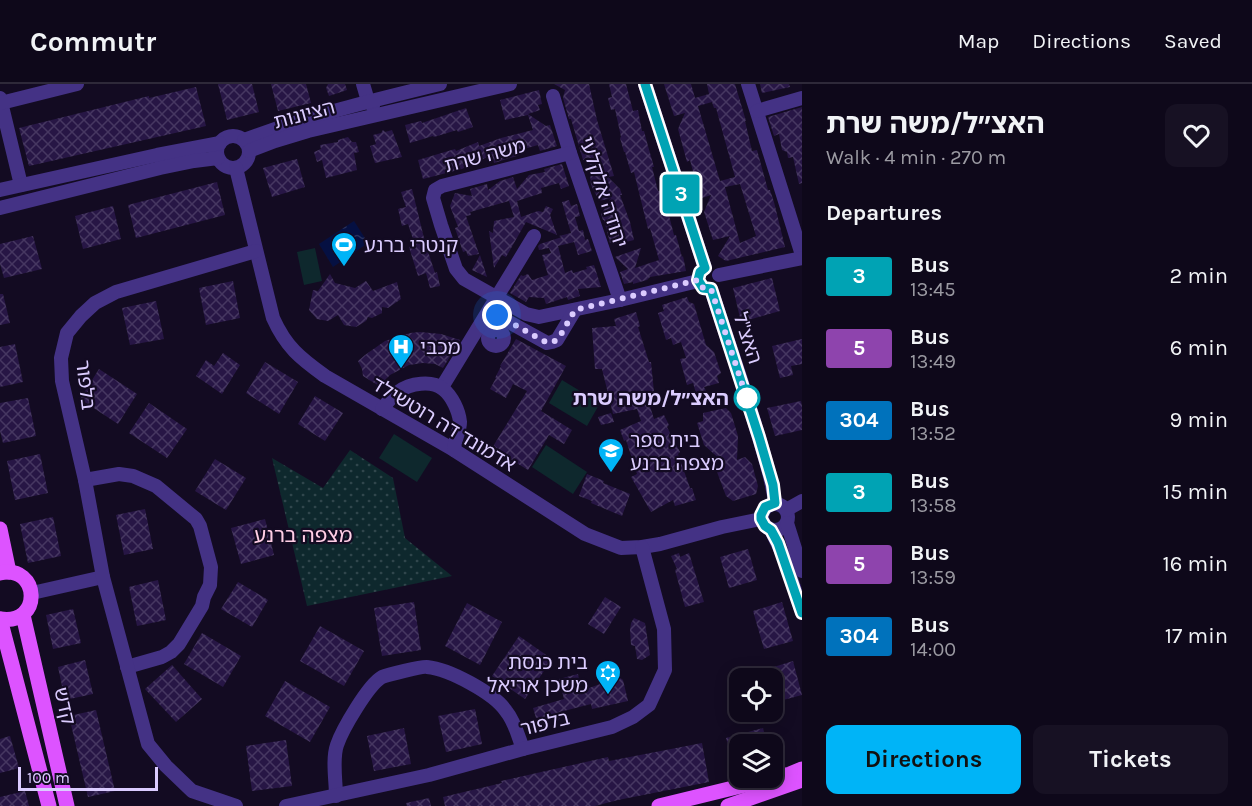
<!DOCTYPE html>
<meta charset="utf-8">
<style>
:root{--surface:#0e081a;--page:#171123;--text:#f1f3f6;--muted:#9b9aa2;--line:#2e2939;--accent:#00b4f7}
body{margin:0;font-family:Karla,"Noto Sans Hebrew",sans-serif;background:var(--page);color:var(--text);height:100vh;display:flex;flex-direction:column;font-size:22px;white-space:nowrap}
*{box-sizing:border-box;margin:0}
p{font-size:20px;color:var(--muted)}
.icon{flex:none;width:33px;height:33px;fill:none;stroke:currentColor;stroke-width:2;stroke-linecap:round;stroke-linejoin:round}
.map{position:relative;flex:1;overflow:hidden}
.panel{display:flex;flex-direction:column;background:var(--surface);width:450px}
.panel>*{flex:none}
.badge{padding:0 12px;border-radius:4px;font-size:21px;line-height:39px}
.fabs{position:absolute;left:729px;top:584px;display:grid;gap:12px}
.fabs a{display:grid;place-items:center;width:54px;height:54px;border-radius:12px;background:var(--surface);box-shadow:0 3px 15px #0003,0 0 0 2px var(--line);font-size:30px}
.scale{position:absolute;left:18px;bottom:15px;width:140px;box-sizing:border-box;padding-left:6px;border:3px solid #dbccff;border-top:0;font-size:16px;line-height:21px;white-space:nowrap;color:#dbccff;-webkit-text-stroke:4px #130b22;paint-order:stroke}
.you{position:absolute;width:30px;height:30px;margin:-15px;border:4px solid #fff;border-radius:50%;background:#1a73e8;box-shadow:0 0 0 9px #1a73e833}
.map>.badge{position:absolute;translate:-50% -50%;box-shadow:0 0 0 3px #fff}
h2{padding:0 24px;font-size:22px;line-height:54px}
.round{display:grid;place-items:center;flex:none;width:63px;height:63px;border-radius:12px;background:var(--page)}
.overview{display:flex;align-items:center;justify-content:space-between;height:102px;padding:0 24px}
h1{font-size:28px;font-weight:700;line-height:45px}
.cta{display:flex;gap:12px;margin-top:auto;padding:12px 24px}
.cta a{flex:1;height:69px;border-radius:12px;background:var(--accent);color:#111;font-size:24px;font-weight:700;line-height:69px;text-align:center}
.cta a+a{background:var(--page);color:var(--text)}
ul{padding:0;list-style:none}
li{display:flex;align-items:center;gap:18px;height:72px;padding:0 24px}
li div{flex:1}
li b{display:block;font-size:22px}
li em{font-style:normal}
li .badge{min-width:66px;font-weight:700;text-align:center}
header{display:flex;align-items:center;gap:36px;box-sizing:border-box;height:84px;padding:0 30px;background:var(--surface);border-bottom:2px solid var(--line)}
header strong{font-size:28px}
nav{display:flex;gap:33px;margin-inline-start:auto;font-size:21px}
main{display:flex;flex:1;min-height:0}
.map>svg:first-child{display:block}
.green{fill:#0e282d}
.park{fill:url(#park-dots)}
.water{fill:url(#water-ripples)}
.building{fill:url(#building-cross-hatch);fill-rule:evenodd}
.lines{fill:none;stroke-linecap:round;stroke-linejoin:round}
.minor{stroke:#443285;stroke-width:14}
.major{stroke:#dd53ff;stroke-width:15}
.line-casing{stroke:#fff;stroke-width:14}
.line{stroke:#00a3b4;stroke-width:9}
.walk{stroke:#dbccff;stroke-width:6;stroke-dasharray:0 10.8}
.stop-dot{fill:#fff;stroke:#00a3b4;stroke-width:3}
.labels{text-anchor:middle;stroke-width:4.5;stroke-linejoin:round;paint-order:stroke}
.street-label{font-size:20px;fill:#dbccff;stroke:#130b22}
.poi-label{font-size:20px;fill:#dbccff;stroke:#130b22;text-anchor:start}
.stop-label{font-size:20px;font-weight:bold;fill:#dbccff;stroke:#130b22;text-anchor:end}
.neighbourhood-label{font-size:21px;fill:#ffcee5;stroke:#130b22}
</style>
<header>
<strong>Commutr</strong>
<nav><a>Map</a><a>Directions</a><a>Saved</a></nav>
</header>
<main>
<div class="map">
<svg width="802" height="722" viewBox="0 0 802 722">
<defs>
<pattern id="park-dots" width="8" height="8" patternUnits="userSpaceOnUse" patternTransform="scale(1.5)"><rect width="8" height="8" fill="#0e282d"/><path d="M2 2h.1M6 6h.1" fill="none" stroke="#30464c" stroke-width="1.8" stroke-linecap="round"/></pattern>
<pattern id="water-ripples" width="26" height="14" patternUnits="userSpaceOnUse" patternTransform="scale(1.5)"><rect width="26" height="14" fill="#051042"/><path d="M2 4q2-2 4 0t4 0M15 11q2-2 4 0t4 0" fill="none" stroke="#29325e"/></pattern>
<pattern id="building-cross-hatch" width="8" height="8" patternUnits="userSpaceOnUse" patternTransform="scale(1.5)"><rect width="8" height="8" fill="#271645"/><path d="M0 0l8 8M0 8l8-8" fill="none" stroke="#463761"/></pattern>
</defs>
<rect width="100%" height="100%" fill="#130b22"/>
<g class="green">
<polygon points="315,164 322,197 304,201 297,168"/>
<polygon points="562,296 600,319 587,342 549,319"/>
<polygon points="394,350 432,374 417,398 379,374"/>
<polygon points="546,361 587,388 573,410 532,383"/>
</g>
<polygon class="park" points="350,366 393,394 405,454 452,492 307,522 272,374 323,404"/>
<polygon class="water" points="354,137 368,159 333,183 319,160"/>
<g class="building">
<polygon points="218,0 252,0 259,28 227,36"/>
<polygon points="271,0 306,0 311,19 278,27"/>
<polygon points="328,0 345,0 347,6 329,12 326,4"/>
<polygon points="554,0 589,0 597,36 614,92 608,93 620,105 622,111 620,111 630,138 634,156 622,159 624,156 610,159 604,136 603,136 601,130 611,114 599,117 591,101 589,75 583,76 571,35 569,35 563,14 565,6"/>
<polygon points="609,0 626,0 633,27 638,26 642,47 644,47 648,62 654,83 652,83 658,107 668,105 670,114 665,116 674,151 676,151 682,173 683,172 686,187 650,193 647,196 633,200 633,198 624,200 620,188 628,185 615,173 641,164 635,184 659,176 650,144 648,145 634,88 631,89 625,68 624,68 620,54 621,53 615,25 611,26 608,14 612,13"/>
<path d="M664 0H691L695 14 709 10 707 0H735L746 37H745L752 67 757 66 768 106H770L774 118 785 163 726 177 718 172 730 152 713 156 704 128 711 111 702 114 697 95H695L690 76 687 78 678 45 685 29 674 32ZM712 18 714 24H716L735 93 720 97 698 22ZM740 100 756 152 740 159 725 103Z"/>
<polygon points="760,0 789,0 790,3 762,9"/>
<polygon points="196,3 206,42 29,82 19,44 149,12 149,14"/>
<polygon points="539,6 542,20 538,21 540,26 528,30 546,42 550,41 557,62 540,67 538,61 524,65 523,70 494,79 492,71 462,85 423,95 418,76 455,65 456,67 478,58 479,62 501,54 533,46 528,31 505,36 500,16"/>
<polygon points="802,23 802,99 799,100 793,73 788,74 787,68 782,66 779,50 774,52 768,33"/>
<polygon points="466,24 473,43 458,48 457,46 434,53 433,52 410,59 405,41 421,37 422,39"/>
<polygon points="383,46 385,48 392,46 402,73 375,79 370,62 376,60 373,51 381,49"/>
<polygon points="348,53 352,58 356,58 359,68 354,69 357,86 326,94 322,76 317,78 314,68 321,65 320,61 338,58 338,56"/>
<polygon points="297,75 305,103 272,113 263,84"/>
<polygon points="562,80 569,102 561,105 559,99 541,104 542,109 517,117 521,133 538,127 543,128 546,122 553,125 550,131 557,151 526,138 506,173 502,171 494,184 489,147 493,149 494,137 514,133 509,117 470,128 471,131 466,132 479,170 468,172 466,167 463,168 455,144 458,143 450,122 455,109 472,112 470,105 487,100 488,106 500,97 513,93 517,105 529,91 545,88 544,85"/>
<polygon points="217,98 225,131 136,154 128,121"/>
<polygon points="412,105 425,158 435,189 437,188 440,202 430,204 426,189 418,192 409,163 415,161 408,140 402,142 398,125 406,123 401,108"/>
<polygon points="569,116 571,122 577,120 580,132 575,133 579,147 583,146 585,156 588,155 592,167 578,171 574,158 558,162 565,189 572,186 573,189 587,185 586,183 594,181 601,203 578,205 580,212 568,216 567,213 546,220 544,214 529,213 526,218 510,209 521,191 523,192 528,190 532,196 548,191 542,171 551,169 549,164 539,166 538,162 540,160 562,153 559,152 571,149 562,118"/>
<polygon points="113,122 121,155 83,165 75,132"/>
<polygon points="33,152 42,185 4,194 0,180 0,160"/>
<polygon points="480,171 487,193 472,186"/>
<polygon points="330,190 335,199 355,204 366,197 373,207 397,198 401,215 388,224 382,223 382,229 372,234 368,233 366,237 356,243 344,241 338,231 328,237 317,235 309,226 313,206 318,207"/>
<polygon points="772,194 780,227 741,238 733,204"/>
<polygon points="233,197 240,234 206,241 199,204"/>
<polygon points="0,210 3,210 10,239 0,241"/>
<polygon points="687,213 689,218 694,220 706,261 714,268 721,289 717,292 719,299 704,303 706,307 696,309 693,299 687,301 680,275 686,274 681,258 673,261 671,254 666,256 658,229 664,227 662,221"/>
<polygon points="156,217 164,255 130,261 122,224"/>
<polygon points="636,228 640,242 638,243 649,278 651,278 654,308 657,307 657,315 648,316 654,335 664,331 669,341 667,343 680,368 678,370 690,404 692,404 696,416 675,422 673,416 651,428 631,393 637,390 626,356 624,357 620,346 641,337 637,325 613,330 602,285 595,285 592,244 616,242 614,235"/>
<polygon points="420,248 441,250 460,256 443,284 435,280 423,279 409,281 390,291 379,302 363,292 362,285 358,277 365,271 385,257 410,249"/>
<polygon points="516,255 566,282 541,327 572,346 564,360 549,351 528,386 492,364 527,307 513,300 506,314 490,305 496,294 495,294 501,282 500,282"/>
<polygon points="802,255 802,280 791,282 793,291 780,294 772,262"/>
<polygon points="15,260 23,298 0,303 0,263"/>
<polygon points="223,269 240,281 222,310 196,292 206,276 214,282"/>
<polygon points="265,278 298,298 279,330 246,309"/>
<polygon points="99,285 137,310 118,340 80,315"/>
<polygon points="315,312 343,329 325,357 298,340"/>
<polygon points="28,314 36,352 3,359 0,347 0,319"/>
<polygon points="801,317 802,322 802,346 775,352 767,324"/>
<polygon points="149,319 187,345 167,374 129,349"/>
<polygon points="726,324 731,329 738,352 737,376 745,373 752,380 758,402 756,410 733,417 726,412 717,388 723,378 704,361 697,339 703,337 703,329"/>
<polygon points="611,329 614,338 601,341 598,333"/>
<polygon points="40,370 48,409 15,416 7,377"/>
<polygon points="215,375 246,394 226,426 195,407"/>
<polygon points="587,390 604,397 603,399 630,410 622,432 591,419 592,417 579,412"/>
<polygon points="145,425 153,465 124,471 116,431"/>
<polygon points="53,433 61,472 28,479 20,440"/>
<polygon points="265,435 274,471 241,480 231,444"/>
<polygon points="748,465 757,496 729,504 720,473"/>
<polygon points="679,469 680,473 689,469 704,518 685,523 675,486 677,485 671,472"/>
<polygon points="158,496 166,536 137,542 129,503"/>
<polygon points="238,498 268,516 252,543 221,525"/>
<polygon points="605,513 621,523 604,550 588,540"/>
<polygon points="414,518 421,566 382,572 374,524"/>
<polygon points="782,518 793,557 764,565 753,527"/>
<polygon points="467,519 502,538 480,581 445,562"/>
<polygon points="73,525 81,559 53,565 46,531"/>
<polygon points="634,534 645,539 650,571 642,576 637,575 635,562 631,561 630,546 631,539"/>
<polygon points="320,542 364,567 344,602 300,577"/>
<polygon points="202,549 241,572 223,603 184,580"/>
<polygon points="519,552 552,575 525,615 492,592"/>
<polygon points="85,576 93,610 65,616 58,583"/>
<polygon points="793,577 802,611 772,619 772,594 766,594 764,586"/>
<polygon points="172,581 202,615 176,638 145,605"/>
<polygon points="578,590 581,607 619,593 623,596 628,617 592,625 591,620 560,628 561,633 557,638 554,635 551,636 541,633 536,634 533,624 564,615 559,595"/>
<polygon points="285,597 330,623 310,658 265,632"/>
<polygon points="475,625 482,660 446,668 438,632"/>
<polygon points="96,626 115,707 88,713 69,632"/>
<polygon points="404,644 411,680 374,687 367,652"/>
<polygon points="763,644 767,660 740,660 740,692 737,693 726,654"/>
<polygon points="10,652 19,684 0,689 0,655"/>
<polygon points="286,656 292,702 252,707 246,662"/>
<polygon points="702,659 709,698 618,716 595,722 445,722 443,713 502,699 501,697 608,673 609,677"/>
<polygon points="25,707 29,722 0,722 0,713"/>
<polygon points="429,714 431,722 407,722 406,719"/>
</g>
<g class="lines">
<g class="minor">
<polyline points="363,0 368,17 373,22"/>
<polyline points="645,0 705,184"/>
<polyline points="748,0 802,171"/>
<polyline points="553,12 570,69 620,216"/>
<polyline points="0,14 21,101"/>
<polyline points="1,19 77,0"/>
<polyline points="757,27 802,14"/>
<circle cx="233" cy="68" r="16"/>
<path d="M244 56C308 32 374 16 440 0"/>
<polyline points="249,67 275,57 308,47 510,0"/>
<polyline points="570,69 442,102 435,106 433,114 441,141 456,185 464,195 526,230 539,233 620,216 698,197"/>
<path d="M236 84 273 234C286 263 300 274 325 292L454 366 585 450 621 464 642 463 660 460 722 443 761 435"/>
<polyline points="0,106 157,71 220,59"/>
<polyline points="0,124 160,84 194,77 218,74"/>
<polyline points="719,191 802,174"/>
<path d="M711 205C726 252 743 299 757 347 764 371 772 394 775 419"/>
<polyline points="489,227 547,259 552,258 557,256 575,226"/>
<circle cx="496" cy="254" r="8"/>
<polyline points="442,303 534,152"/>
<path d="M382 325C387 319 392 312 398 308 410 299 432 296 443 305 452 312 459 327 460 338 460 348 454 356 454 366"/>
<polyline points="85,396 119,390 133,392 156,402 196,435 200,442 211,483 210,501 204,513 202,522 179,560 171,568 162,573 127,583"/>
<circle cx="775" cy="433" r="13"/>
<polyline points="786,426 802,417"/>
<polyline points="787,439 802,487"/>
<polyline points="771,446 784,473 802,528"/>
<polyline points="32,509 103,493"/>
<path d="M336 712C336 698 332 675 337 661 342 646 368 601 382 593 387 591 422 582 427 583 449 585 494 609 506 627 515 638 518 652 523 665"/>
<polyline points="236,722 192,707 166,682 148,660 103,493 85,396 62,297 61,274 67,249 81,232 95,219 116,208 256,167"/>
<polyline points="286,722 429,691 523,665 612,643 633,633 649,621 665,586 664,545 642,463"/>
</g>
<g class="major">
<polyline points="0,445 9,488"/>
<path d="M0 489C40 480 43 542 0 535"/>
<polyline points="23,531 67,722"/>
<polyline points="0,535 49,722"/>
<polyline points="659,722 790,690 802,685"/>
<polyline points="728,722 802,696"/>
</g>
</g>
<g class="lines">
<defs>
<polyline id="line" points="645,0 705,184 700,188 698,196 703,204 711,205 759,353 773,401 775,419 765,423 761,431 761,435 765,442 771,446 778,459 802,529"/>
</defs>
<use href="#line" class="line-casing"/>
<use href="#line" class="line"/>
<path class="walk" d="M497 231 542 256C549 260 555 259 560 252L575 226 698 196 703 204 711 205 749 321 747 314"/>
</g>
<defs>
<symbol id="stadium-pin" viewBox="-11 -11 22 30"><path d="M0 17L-7.5 6A9.5 9.5 0 1 1 7.5 6Z" fill="#00b4f7" stroke="#130b22"/><path d="M0-5a6.5 5 0 1 0 0 10a6.5 5 0 1 0 0-10ZM-3.5-1.8h7v3.6h-7Z" fill="#fff"/></symbol>
<symbol id="hospital-pin" viewBox="-11 -11 22 30"><path d="M0 17L-7.5 6A9.5 9.5 0 1 1 7.5 6Z" fill="#00b4f7" stroke="#130b22"/><path d="M-5-5h3v3.5h4V-5h3V5h-3V1.5h-4V5h-3Z" fill="#fff"/></symbol>
<symbol id="school-pin" viewBox="-11 -11 22 30"><path d="M0 17L-7.5 6A9.5 9.5 0 1 1 7.5 6Z" fill="#00b4f7" stroke="#130b22"/><path d="M0-5L7-2L0 1L-7-2ZM-4 1L0 2.5L4 1V4Q0 6-4 4Z" fill="#fff"/></symbol>
<symbol id="synagogue-pin" viewBox="-11 -11 22 30"><path d="M0 17L-7.5 6A9.5 9.5 0 1 1 7.5 6Z" fill="#00b4f7" stroke="#130b22"/><path d="M0-6.5L5.6 3.2H-5.6ZM0 6.5L5.6-3.2H-5.6Z" fill="#fff"/></symbol>
</defs>
<g fill-rule="evenodd">
<use href="#stadium-pin" x="329" y="146" width="30" height="40"/>
<use href="#hospital-pin" x="386" y="248" width="30" height="40"/>
<use href="#school-pin" x="596" y="352" width="30" height="40"/>
<use href="#synagogue-pin" x="593" y="574" width="30" height="40"/>
</g>
<circle class="stop-dot" cx="747" cy="314" r="12"/>
<g class="labels">
<g class="street-label">
<text transform="translate(304 30) rotate(-15)" y="7">הציונות</text>
<text transform="translate(485 71) rotate(-15)" y="7">משה שרת</text>
<text transform="translate(604 108) rotate(72)" y="7">יהודה אלקלעי</text>
<text transform="translate(748 254) rotate(72)" y="7">האצ"ל</text>
<text transform="translate(86 301) rotate(83)" y="7">בלפור</text>
<text transform="translate(444 340) rotate(31)" y="7">אדמונד דה רוטשילד</text>
<text transform="translate(65 622) rotate(77)" y="7">קדש</text>
<text transform="translate(545 639) rotate(-14)" y="7">בלפור</text>
</g>
<g class="poi-label">
<text x="364" y="168">קנטרי ברנע</text>
<text x="420" y="270">מכבי</text>
<text x="630" y="363">בית ספר<tspan x="630" dy="23">מצפה ברנע</tspan></text>
<text x="588" y="585" text-anchor="end">בית כנסת<tspan x="588" dy="23">משכן אריאל</tspan></text>
</g>
<g class="stop-label">
<text x="729" y="321">האצ״ל/משה שרת</text>
</g>
<g class="neighbourhood-label">
<text x="303" y="458">מצפה ברנע</text>
</g>
</g>
</svg>
<div class="fabs">
<a><svg class="icon" aria-label="locate" viewBox="0 0 24 24"><circle cx="12" cy="12" r="6"/><path d="M12 2v4M12 18v4M2 12h4M18 12h4"/></svg></a>
<a><svg class="icon" aria-label="layers" viewBox="0 0 24 24"><path d="M12 4l9 5-9 5-9-5zM3 14l9 5 9-5"/></svg></a>
</div>
<div class="scale">100 m</div>
<div class="you" style="left:497px;top:231px"></div>
<b class="badge" style="left:681px;top:110px;background:#00a3b4;color:#fff">3</b>
</div>
<section class="panel">
<div class="overview"><div><h1>האצ״ל/משה שרת</h1><p>Walk · 4 min · 270 m</p></div><a class="round"><svg class="icon" aria-label="heart" viewBox="0 0 24 24"><path d="M12 20l-8-8c-3-5 5-10 8-4 3-6 11-1 8 4z"/></svg></a></div>
<h2>Departures</h2>
<ul>
<li><span class="badge" style="background:#00a3b4;color:#fff">3</span><div><b>Bus</b><p>13:45</p></div><em>2 min</em></li>
<li><span class="badge" style="background:#8e44ad;color:#fff">5</span><div><b>Bus</b><p>13:49</p></div><em>6 min</em></li>
<li><span class="badge" style="background:#0072bc;color:#fff">304</span><div><b>Bus</b><p>13:52</p></div><em>9 min</em></li>
<li><span class="badge" style="background:#00a3b4;color:#fff">3</span><div><b>Bus</b><p>13:58</p></div><em>15 min</em></li>
<li><span class="badge" style="background:#8e44ad;color:#fff">5</span><div><b>Bus</b><p>13:59</p></div><em>16 min</em></li>
<li><span class="badge" style="background:#0072bc;color:#fff">304</span><div><b>Bus</b><p>14:00</p></div><em>17 min</em></li>
</ul>
<div class="cta"><a>Directions</a><a>Tickets</a></div>
</section>
</main>
